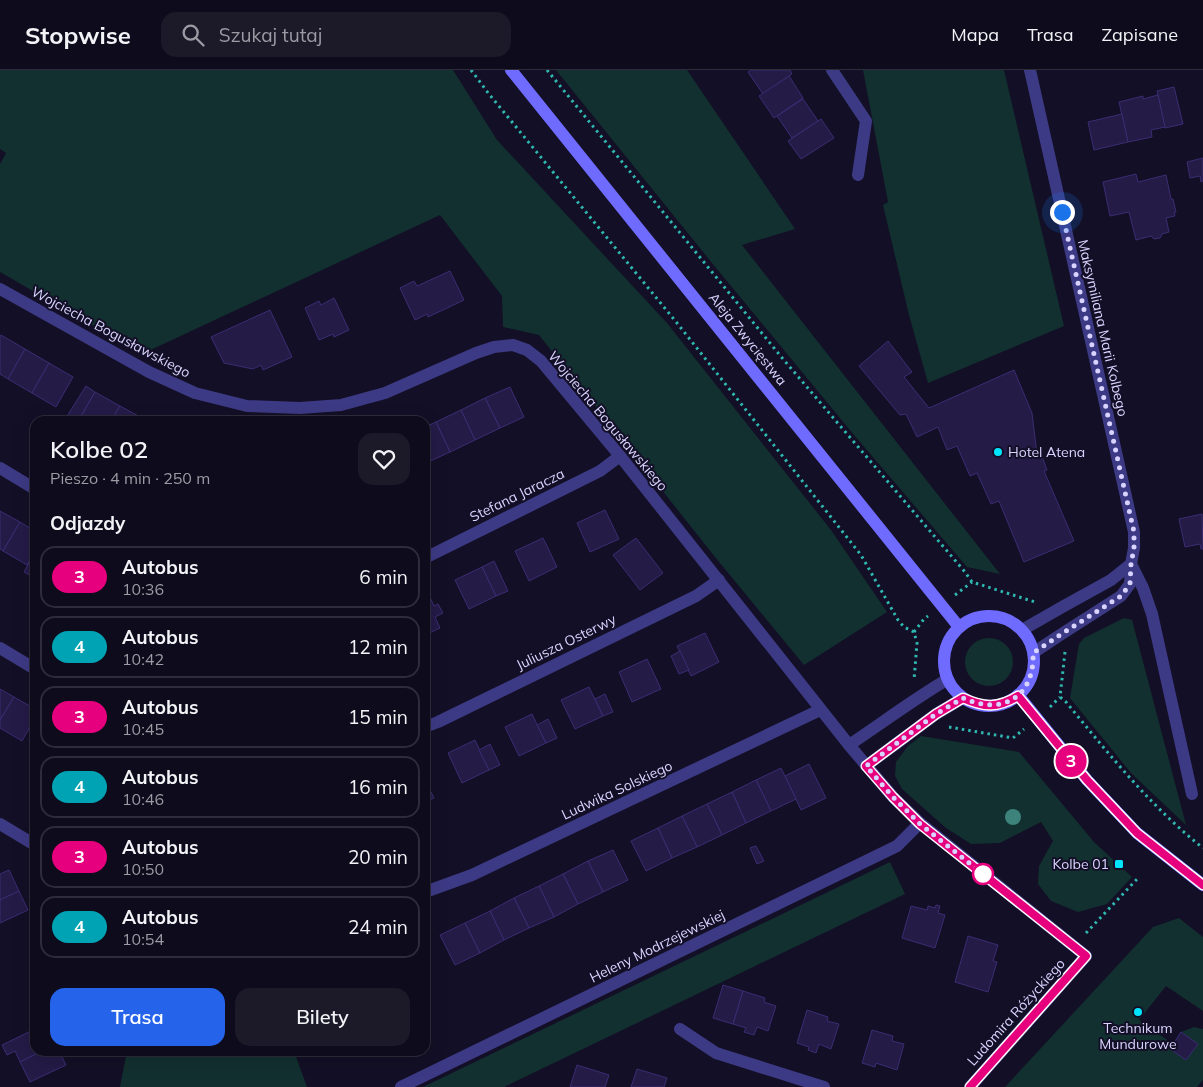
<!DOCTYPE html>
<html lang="pl">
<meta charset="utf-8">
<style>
:root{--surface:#0e0b1c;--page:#1c1929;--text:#f1f3f6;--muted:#9b9ba3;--line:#2e2b3b;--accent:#2563eb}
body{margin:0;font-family:Mulish,sans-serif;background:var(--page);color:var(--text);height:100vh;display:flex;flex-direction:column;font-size:19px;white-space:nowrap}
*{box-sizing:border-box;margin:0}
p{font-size:16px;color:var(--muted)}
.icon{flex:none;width:28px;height:28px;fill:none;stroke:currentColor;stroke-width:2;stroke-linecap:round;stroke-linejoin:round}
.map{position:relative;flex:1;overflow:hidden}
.details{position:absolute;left:30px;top:346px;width:400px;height:640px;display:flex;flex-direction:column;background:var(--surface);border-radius:15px;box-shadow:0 5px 20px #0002,0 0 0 1px var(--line)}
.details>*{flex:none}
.badge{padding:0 10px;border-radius:16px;font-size:18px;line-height:32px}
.you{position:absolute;width:25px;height:25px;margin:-12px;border:4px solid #fff;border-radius:50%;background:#1a73e8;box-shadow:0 0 0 8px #1a73e833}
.map>.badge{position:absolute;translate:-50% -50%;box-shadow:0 0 0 2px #fff}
h2{padding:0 20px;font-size:19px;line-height:45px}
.round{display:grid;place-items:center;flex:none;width:52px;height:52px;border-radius:15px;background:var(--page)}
.head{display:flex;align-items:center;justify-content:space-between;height:85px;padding:0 20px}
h1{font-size:24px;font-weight:600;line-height:38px}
.action{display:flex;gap:10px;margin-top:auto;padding:10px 20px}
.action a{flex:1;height:58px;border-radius:15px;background:var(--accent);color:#fff;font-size:20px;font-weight:600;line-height:58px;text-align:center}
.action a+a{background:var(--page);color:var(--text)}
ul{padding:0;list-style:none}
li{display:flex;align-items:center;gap:15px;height:62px;margin:0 10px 8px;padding:0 10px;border:2px solid var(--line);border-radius:15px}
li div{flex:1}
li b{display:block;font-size:19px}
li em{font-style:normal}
li .badge{min-width:55px;font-weight:700;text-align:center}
header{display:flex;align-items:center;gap:30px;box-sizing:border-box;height:70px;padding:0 25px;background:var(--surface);border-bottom:1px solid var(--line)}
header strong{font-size:24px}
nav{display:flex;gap:28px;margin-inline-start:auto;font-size:18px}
.search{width:350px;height:45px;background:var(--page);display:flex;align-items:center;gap:12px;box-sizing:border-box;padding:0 18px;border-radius:15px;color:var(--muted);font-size:19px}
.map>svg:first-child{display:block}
.green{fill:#12302f}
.building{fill:#241b47;stroke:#3b2d73}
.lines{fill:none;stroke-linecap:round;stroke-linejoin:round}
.path{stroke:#2fb8b0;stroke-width:3;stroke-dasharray:2.5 4;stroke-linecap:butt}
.street{stroke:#3d3a85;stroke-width:12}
.secondary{stroke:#6f6bff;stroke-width:12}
.tree{fill:#3d827b}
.line-casing{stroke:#fff;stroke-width:11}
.line{stroke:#e6007e;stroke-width:8}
.walk{stroke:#d9d4ff;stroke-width:5;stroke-dasharray:0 9}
.poi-dot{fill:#00e5ff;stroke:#130f26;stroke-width:2}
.stop-dot{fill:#fff;stroke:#e6007e;stroke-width:2.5}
.labels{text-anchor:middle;stroke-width:4;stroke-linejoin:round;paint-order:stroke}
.street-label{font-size:14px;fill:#d9d4ff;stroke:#130f26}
.poi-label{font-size:14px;fill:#d9d4ff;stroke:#130f26;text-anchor:start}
</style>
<header>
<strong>Stopwise</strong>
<div class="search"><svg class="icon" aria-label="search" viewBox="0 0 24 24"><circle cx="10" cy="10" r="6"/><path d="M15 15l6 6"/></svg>Szukaj tutaj</div>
<nav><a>Mapa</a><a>Trasa</a><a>Zapisane</a></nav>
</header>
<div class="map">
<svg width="1203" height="1017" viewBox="0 0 1203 1017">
<rect width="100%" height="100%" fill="#130f26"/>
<g class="green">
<polygon points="0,0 453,0 497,70 667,253 831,460 887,542 804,595 715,487 539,265 503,257 502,226 440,145 142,284 0,202 0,94 6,83 0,79"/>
<polygon points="556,0 687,0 795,159 742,175 1000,504 967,497 854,365 712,193"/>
<polygon points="863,0 1004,0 1064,256 928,313 909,245 883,135 888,132"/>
<polygon points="1124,548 1132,550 1186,755 1131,703 1070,628 1079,574 1084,568"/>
<circle cx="989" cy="592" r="24"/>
<polygon points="921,666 1019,682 1094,772 1132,807 1107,834 1078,842 1051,831 1038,814 1039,796 1053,771 1041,752 1000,773 971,774 946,758 902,719 895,706 896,692 908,676"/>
<polygon points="890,792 905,824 504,1017 423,1017"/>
<polygon points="1179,848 1203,867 1203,941 1166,916 1139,950 1173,974 1170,979 1186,990 1198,974 1181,962 1194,957 1203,959 1203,1010 1197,1017 1005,1017 1153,857"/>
<polygon points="127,981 294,981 307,1017 120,1017"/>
</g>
<g class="building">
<polygon points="751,0 790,0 792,4 763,24 748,2"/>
<polygon points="789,6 803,28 774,48 759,26"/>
<polygon points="1174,17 1183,54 1165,58 1157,21"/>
<polygon points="1158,25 1165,57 1151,60 1152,67 1128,72 1119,32 1143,26 1143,29"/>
<polygon points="803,29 818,51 792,68 777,46"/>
<polygon points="1122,44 1128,72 1094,80 1088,52"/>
<polygon points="821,49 834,68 801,89 788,71"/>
<polygon points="1203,88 1203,111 1201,112 1200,106 1190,108 1187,92"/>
<polygon points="1136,104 1138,112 1166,105 1171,129 1173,129 1176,142 1174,143 1175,146 1166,148 1169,162 1162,164 1160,168 1154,169 1151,166 1136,170 1129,142 1110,146 1103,112"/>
<polygon points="450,201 464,230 428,247 427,244 415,250 400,218 414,211 417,216"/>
<polygon points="334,228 349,260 334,267 333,264 319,270 305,238 319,231 321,235"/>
<polygon points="270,240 292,287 263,300 261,295 253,299 224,293 211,267"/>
<polygon points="1,265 25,279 8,309 0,304 0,267"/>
<polygon points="888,271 912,302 904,307 929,338 1014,300 1032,343 1037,385 1041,384 1047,400 1044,401 1074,471 1024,492 999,431 991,434 977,403 970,406 957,376 947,380 938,357 917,367 906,344 900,345 859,296"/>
<polygon points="25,279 49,293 32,323 8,309"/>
<polygon points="49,293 73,307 56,337 32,323"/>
<polygon points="86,316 95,322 78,351 64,351"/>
<polygon points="510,317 524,347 500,358 485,328"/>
<polygon points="95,322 120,336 111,351 81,351 79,350"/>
<polygon points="485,328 500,358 475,370 461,340"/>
<polygon points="120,336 144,349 142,351 111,351"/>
<polygon points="461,340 475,370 450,382 436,352"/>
<polygon points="436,352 450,382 426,393 425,391 425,357"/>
<polygon points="605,440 619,469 590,482 577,453"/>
<polygon points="0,441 20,452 3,481 0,479"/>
<polygon points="1202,444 1203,479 1201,479 1200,474 1185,477 1179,449"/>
<polygon points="20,452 35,461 35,482 27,495 3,481"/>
<polygon points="543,468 557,497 529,511 515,481"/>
<polygon points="636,468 663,503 640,520 613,485"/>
<polygon points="35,482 35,508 24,502"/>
<polygon points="494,491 508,521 496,526 482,497"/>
<polygon points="482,497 496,526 469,539 455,510"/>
<polygon points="429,525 434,536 438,534 443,543 435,547 440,558 425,565 425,527"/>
<polygon points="705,563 719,592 691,606 677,576"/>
<polygon points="680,581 689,600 679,604 671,586"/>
<polygon points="647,589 661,619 632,632 619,602"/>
<polygon points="589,617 603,646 575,659 561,630"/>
<polygon points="0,619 14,627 0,650"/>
<polygon points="605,624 613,642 603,646 595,629"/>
<polygon points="14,627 35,639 35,648 22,671 0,658 0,650"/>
<polygon points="532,644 546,673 519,686 505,657"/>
<polygon points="548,649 557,668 546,673 537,655"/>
<polygon points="475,670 489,700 462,713 448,683"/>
<polygon points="490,674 500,695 489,700 479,680"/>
<polygon points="809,694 826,728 801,740 785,706"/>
<polygon points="781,698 796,729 771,741 756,710"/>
<polygon points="425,710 434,728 425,732"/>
<polygon points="756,710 771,741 746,753 732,722"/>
<polygon points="732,722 746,753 722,765 707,734"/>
<polygon points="707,734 722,765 697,777 682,746"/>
<polygon points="682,746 697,777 672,788 658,758"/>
<polygon points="658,758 672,788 646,801 631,771"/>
<polygon points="756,776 764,791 757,794 750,778"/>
<polygon points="613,780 628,810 603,822 588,791"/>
<polygon points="588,791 603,822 578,834 563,804"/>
<polygon points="9,800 19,821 0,830 0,804"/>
<polygon points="563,804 578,834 554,847 539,816"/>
<polygon points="539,816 554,847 529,858 514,828"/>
<polygon points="19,821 28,840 0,853 0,830"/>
<polygon points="514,828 529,858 504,870 490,841"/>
<polygon points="936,835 940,836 938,843 945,845 935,878 902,868 911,836 927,840 928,836 935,838"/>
<polygon points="490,841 504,870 480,883 465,853"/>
<polygon points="465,853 480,883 455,895 440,865"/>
<polygon points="968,866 998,875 993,891 997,892 988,922 955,912"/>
<polygon points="723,915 743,921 733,954 713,948"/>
<polygon points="743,921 765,928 764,932 776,936 768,961 757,957 754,965 744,962 746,958 733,954"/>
<polygon points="807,940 828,947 827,951 839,954 831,979 819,974 816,983 808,980 809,977 797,973"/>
<polygon points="35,959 35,981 42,981 20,992 15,981 7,985 2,975"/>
<polygon points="872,960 893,966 892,971 904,974 897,1000 876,993 875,997 862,993"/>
<polygon points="1181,962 1198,974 1186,990 1170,979"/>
<polygon points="42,981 59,981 66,995 30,1012 20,992"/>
<polygon points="577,995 609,1005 605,1017 570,1017"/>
<polygon points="637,999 667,1008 664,1017 631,1017"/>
</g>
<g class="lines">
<g class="path">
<polyline points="471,0 489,24 677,253 861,485 898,550 904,557 914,562 917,573 914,610"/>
<polyline points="547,0 783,289 965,502 972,512 1035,532"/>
<polyline points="955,525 972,512"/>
<polyline points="914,562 924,549 928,546"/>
<path d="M1065 582 1060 627 1066 632C1108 683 1150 736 1203 778"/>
<polyline points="1050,637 1060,627"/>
<polyline points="949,657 1013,668 1024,659"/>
<polyline points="1086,863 1139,807"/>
</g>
<g class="street">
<polyline points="832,0 866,51 858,105"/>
<polyline points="1030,0 1134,462 1134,478 1131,494 1130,514 1121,526 1060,565 1033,583"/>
<polyline points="0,219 149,302 195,323 247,336 300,338 341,335 385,323 476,283 494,277 513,275 527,280 541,291 620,386 849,675 893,727 920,753 1086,886 970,1017"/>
<polyline points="0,398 35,419"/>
<polyline points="425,488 600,401 620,386"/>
<polyline points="1132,496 1143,518 1152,544 1192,724"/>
<polyline points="1022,560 1064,536 1111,510 1131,494"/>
<polyline points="0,578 35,599"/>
<polyline points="425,657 438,652 696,526 719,510"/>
<path d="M849 675C882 653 914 629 948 609"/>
<polyline points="866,696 936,644 963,628"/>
<polyline points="0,754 35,775"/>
<polyline points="425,822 472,805 820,640"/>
<polyline points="680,959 716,983 824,1017"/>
<polyline points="401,1017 897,776 920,753"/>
</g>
<g class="secondary">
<polyline points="511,0 959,557"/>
<circle cx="989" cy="591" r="45"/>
<polyline points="1018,625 1087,710 1137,763 1203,815"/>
</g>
</g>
<circle class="tree" cx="1013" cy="747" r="8"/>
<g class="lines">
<defs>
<path id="line" d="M970 1017 1086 886 920 754 893 727 866 696 936 644 963 628C985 638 998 638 1018 626L1087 710 1137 763 1203 815"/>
</defs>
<use href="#line" class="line-casing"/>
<use href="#line" class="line"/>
<path class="walk" d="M983 804 920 754 893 727 866 696 936 644 963 628C1002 646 1035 627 1033 583L1060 565 1121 526 1130 514 1131 494 1134 478V462L1062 142"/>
</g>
<g class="poi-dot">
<circle cx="998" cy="382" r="5"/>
<rect x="1114" y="789" width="10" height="10" rx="2.5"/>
<circle cx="1138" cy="942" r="5"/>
</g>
<circle class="stop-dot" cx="983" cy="804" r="10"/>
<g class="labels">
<g class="street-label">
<text transform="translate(1103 258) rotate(77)" y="5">Maksymiliana Marii Kolbego</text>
<text transform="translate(111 262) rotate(28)" y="5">Wojciecha Bogusławskiego</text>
<text transform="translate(748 269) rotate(51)" y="5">Aleja Zwycięstwa</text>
<text transform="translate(608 351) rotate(50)" y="5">Wojciecha Bogusławskiego</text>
<text transform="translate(517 425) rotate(-26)" y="5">Stefana Jaracza</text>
<text transform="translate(566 572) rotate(-26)" y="5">Juliusza Osterwy</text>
<text transform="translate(617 720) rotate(-25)" y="5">Ludwika Solskiego</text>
<text transform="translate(657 876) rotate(-26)" y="5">Heleny Modrzejewskiej</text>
<text transform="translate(1016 942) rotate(-48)" y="5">Ludomira Różyckiego</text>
</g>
<g class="poi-label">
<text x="1008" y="387">Hotel Atena</text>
<text x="1109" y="799" text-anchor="end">Kolbe 01</text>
<text x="1138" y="963" text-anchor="middle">Technikum<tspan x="1138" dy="16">Mundurowe</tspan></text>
</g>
</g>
</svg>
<div class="you" style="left:1062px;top:142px"></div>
<b class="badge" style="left:1071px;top:691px;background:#e6007e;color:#fff">3</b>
<section class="details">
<div class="head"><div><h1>Kolbe 02</h1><p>Pieszo · 4 min · 250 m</p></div><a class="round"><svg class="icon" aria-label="heart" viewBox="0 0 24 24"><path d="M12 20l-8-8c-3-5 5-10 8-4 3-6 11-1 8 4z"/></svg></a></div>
<h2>Odjazdy</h2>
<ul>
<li><span class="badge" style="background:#e6007e;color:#fff">3</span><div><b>Autobus</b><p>10:36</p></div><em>6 min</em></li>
<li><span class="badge" style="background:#00a3b4;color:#fff">4</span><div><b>Autobus</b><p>10:42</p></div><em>12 min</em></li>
<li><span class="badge" style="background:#e6007e;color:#fff">3</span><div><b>Autobus</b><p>10:45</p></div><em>15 min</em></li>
<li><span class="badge" style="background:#00a3b4;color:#fff">4</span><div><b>Autobus</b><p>10:46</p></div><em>16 min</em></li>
<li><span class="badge" style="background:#e6007e;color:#fff">3</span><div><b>Autobus</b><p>10:50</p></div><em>20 min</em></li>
<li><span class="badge" style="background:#00a3b4;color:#fff">4</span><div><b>Autobus</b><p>10:54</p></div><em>24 min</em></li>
</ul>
<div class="action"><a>Trasa</a><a>Bilety</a></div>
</section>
</div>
